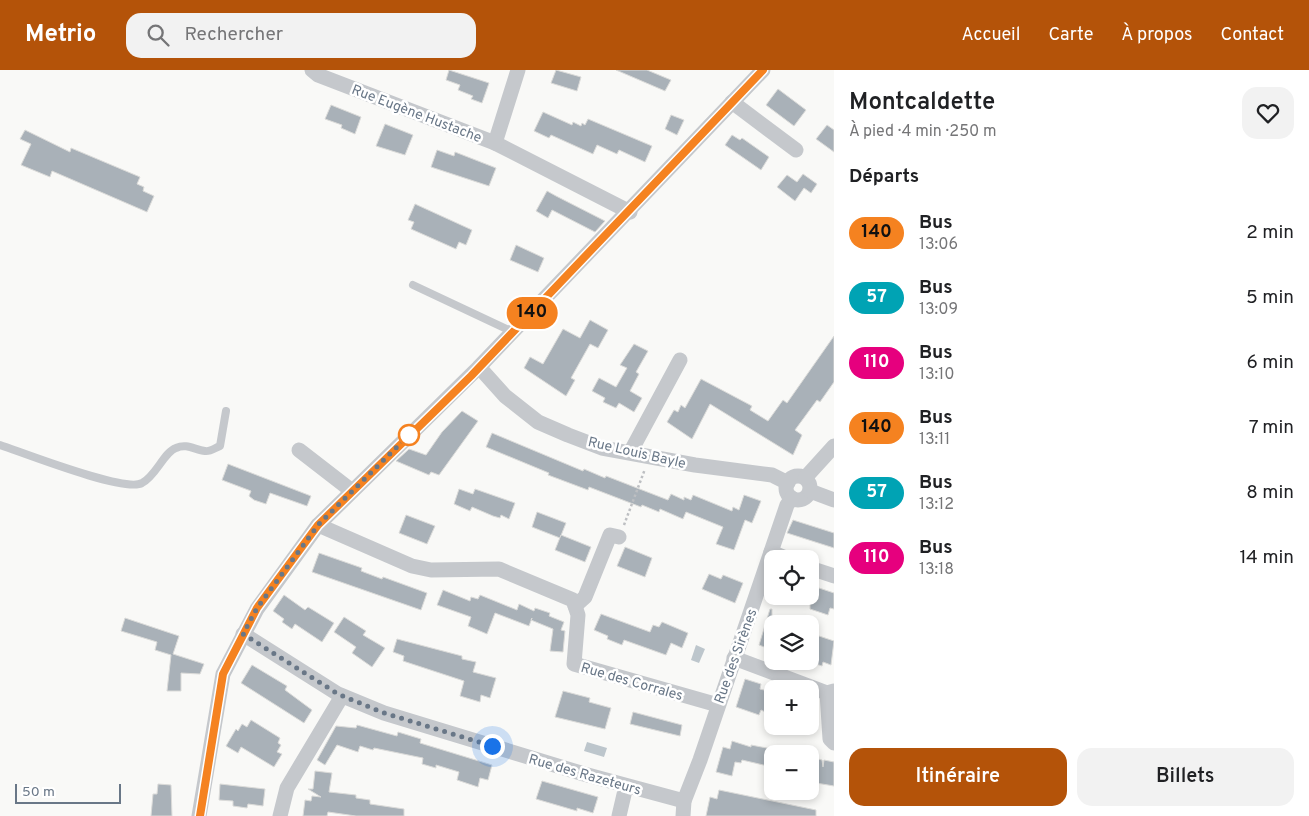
<!DOCTYPE html>
<html lang="fr">
<meta charset="utf-8">
<style>
:root{--surface:#fff;--page:#f2f2f2;--text:#202124;--muted:#757577;--accent:#b45309}
body{margin:0;font-family:Overpass,sans-serif;background:var(--page);color:var(--text);height:100vh;display:flex;flex-direction:column;font-size:19px;white-space:nowrap}
*{box-sizing:border-box;margin:0}
p{font-size:16px;color:var(--muted)}
.icon{flex:none;width:28px;height:28px;fill:none;stroke:currentColor;stroke-width:2;stroke-linecap:round;stroke-linejoin:round}
.map{position:relative;flex:1;overflow:hidden}
.side{display:flex;flex-direction:column;background:var(--surface);width:475px}
.side>*{flex:none}
.badge{padding:0 10px;border-radius:16px;font-size:18px;line-height:32px}
.fabs{position:absolute;left:764px;top:480px;display:grid;gap:10px}
.fabs a{display:grid;place-items:center;width:55px;height:55px;border-radius:10px;background:var(--surface);box-shadow:0 2px 8px #0003;font-size:25px}
.scale{position:absolute;left:15px;bottom:12px;width:106px;box-sizing:border-box;padding-left:5px;border:2px solid #697787;border-top:0;font-size:14px;line-height:18px;white-space:nowrap;color:#697787;-webkit-text-stroke:4px #fff;paint-order:stroke}
.you{position:absolute;width:25px;height:25px;margin:-12px;border:4px solid #fff;border-radius:50%;background:#1a73e8;box-shadow:0 0 0 8px #1a73e833}
.map>.badge{position:absolute;translate:-50% -50%;box-shadow:0 0 0 2px #fff}
h2{padding:0 15px;font-size:19px;line-height:45px}
.round{display:grid;place-items:center;flex:none;width:52px;height:52px;border-radius:15px;background:var(--page)}
.head{display:flex;align-items:center;justify-content:space-between;height:85px;padding:0 15px}
h1{font-size:24px;font-weight:600;line-height:38px}
.cta{display:flex;gap:10px;margin-top:auto;padding:10px 15px}
.cta a{flex:1;height:58px;border-radius:15px;background:var(--accent);color:#fff;font-size:20px;font-weight:600;line-height:58px;text-align:center}
.cta a+a{background:var(--page);color:var(--text)}
ul{padding:0;list-style:none}
li{display:flex;align-items:center;gap:15px;height:65px;padding:0 15px}
li div{flex:1}
li b{display:block;font-size:19px}
li em{font-style:normal}
li .badge{min-width:55px;font-weight:700;text-align:center}
header{display:flex;align-items:center;gap:30px;box-sizing:border-box;height:70px;padding:0 25px;background:var(--accent);color:#fff}
header strong{font-size:24px}
nav{display:flex;gap:28px;margin-inline-start:auto;font-size:18px}
.search{width:350px;height:45px;background:var(--page);display:flex;align-items:center;gap:12px;box-sizing:border-box;padding:0 18px;border-radius:15px;color:var(--muted);font-size:19px}
main{display:flex;flex:1;min-height:0}
.map>svg:first-child{display:block}
.water{fill:#bdc6cc}
.building{fill:#a9b1b8;stroke:#dbdbd9}
.lines{fill:none;stroke-linecap:round;stroke-linejoin:round}
.path{stroke:#bdbfc2;stroke-width:2.5;stroke-dasharray:2.5 2.5;stroke-linecap:butt}
.service{stroke:#c5c8cc;stroke-width:8}
.minor{stroke:#c5c8cc;stroke-width:15}
.line-casing{stroke:#fff;stroke-width:11}
.line{stroke:#f58220;stroke-width:8}
.walk{stroke:#697787;stroke-width:5;stroke-dasharray:0 9}
.stop-dot{fill:#fff;stroke:#f58220;stroke-width:2.5}
.labels{text-anchor:middle;stroke-width:5;stroke-linejoin:round;paint-order:stroke}
.street-label{font-size:14px;fill:#697787;stroke:#fff}
</style>
<header>
<strong>Metrio</strong>
<div class="search"><svg class="icon" aria-label="search" viewBox="0 0 24 24"><circle cx="10" cy="10" r="6"/><path d="M15 15l6 6"/></svg>Rechercher</div>
<nav><a>Accueil</a><a>Carte</a><a>À propos</a><a>Contact</a></nav>
</header>
<main>
<div class="map">
<svg width="834" height="746" viewBox="0 0 834 746">
<rect width="100%" height="100%" fill="#f9f9f7"/>
<g class="water">
<polygon points="696,575 705,579 699,593 691,590"/>
<polygon points="587,672 607,678 604,687 584,681"/>
</g>
<g class="building">
<polygon points="449,0 489,13 482,33 471,29 473,26 458,20 460,15 446,10"/>
<polygon points="556,0 581,7 577,21 551,13"/>
<polygon points="616,0 647,0 671,10 665,21"/>
<polygon points="778,19 806,40 794,56 766,35"/>
<polygon points="331,35 361,47 355,64 341,58 342,55 325,49"/>
<polygon points="543,42 572,55 573,52 581,56 582,53 585,55 588,49 652,76 645,92 619,80 617,84 597,75 593,84 551,65 549,68 534,61"/>
<polygon points="671,45 684,50 677,65 665,59"/>
<polygon points="385,54 413,65 405,85 376,76"/>
<polygon points="827,55 834,60 834,82 816,69"/>
<polygon points="25,60 70,82 71,78 140,107 137,114 144,117 143,121 154,126 147,142 52,101 50,107 21,95 31,74 20,69"/>
<polygon points="732,65 740,70 742,68 769,87 761,100 725,75"/>
<polygon points="437,80 454,86 455,82 496,98 489,116 431,97"/>
<polygon points="803,104 817,114 811,123 804,118 795,131 777,117 787,105 797,112"/>
<polygon points="547,121 556,126 605,151 595,162 552,140 548,148 536,141"/>
<polygon points="415,134 472,160 466,175 459,172 456,179 411,159 414,152 408,150"/>
<polygon points="516,175 544,188 538,202 510,190"/>
<polygon points="590,250 608,260 598,278 590,274 571,308 575,310 566,326 524,298 530,287 543,294 563,259 580,268"/>
<polygon points="834,266 834,312 820,332 817,330 795,360 802,365 793,385 710,334 692,369 667,352 674,340 678,342 681,335 685,338 701,309 752,336 750,340 768,351 783,330 787,333"/>
<polygon points="634,274 648,281 636,302 639,304 630,321 642,328 634,342 619,333 616,338 603,332 605,328 592,321 599,308 616,317 627,298 620,295"/>
<polygon points="462,341 478,351 439,405 431,402 429,405 396,391 409,379 426,385 442,362"/>
<polygon points="492,363 583,401 584,399 605,408 606,406 668,430 671,424 684,430 684,427 691,430 693,425 732,441 733,437 739,440 744,425 761,431 752,453 745,450 734,480 716,474 723,457 686,442 683,449 660,439 659,442 642,435 641,437 589,417 588,420 548,405 549,403 486,377"/>
<polygon points="228,394 311,426 307,436 270,423 266,434 254,430 249,426 251,421 222,410"/>
<polygon points="459,419 473,424 475,419 515,433 509,449 501,445 500,448 493,446 472,437 470,441 454,434"/>
<polygon points="537,442 566,453 560,468 532,457"/>
<polygon points="406,445 435,456 427,474 399,463"/>
<polygon points="793,450 834,463 834,478 787,463"/>
<polygon points="561,465 591,477 585,492 555,480"/>
<polygon points="625,477 652,488 645,507 617,496"/>
<polygon points="319,483 362,498 361,501 382,509 383,507 427,523 421,540 312,502"/>
<polygon points="709,504 721,509 723,505 743,513 735,533 702,519"/>
<polygon points="810,515 834,523 834,539 830,538 828,545 810,539"/>
<polygon points="443,520 470,531 471,527 478,529 480,525 517,540 519,534 534,541 535,538 550,543 549,546 564,552 561,560 565,561 563,582 550,581 553,559 531,550 532,548 529,556 495,543 487,564 468,556 471,547 437,535"/>
<polygon points="284,525 305,540 308,537 334,553 322,572 295,554 292,559 282,552 284,549 273,541"/>
<polygon points="770,539 772,539 772,580 759,575"/>
<polygon points="601,544 650,562 653,555 659,557 662,552 688,563 682,578 671,573 666,585 624,570 622,575 607,569 608,566 594,560"/>
<polygon points="344,547 366,561 363,565 385,578 372,597 352,583 356,577 334,562"/>
<polygon points="125,548 179,566 173,584 204,594 200,604 181,603 181,621 167,621 171,585 155,580 157,572 121,561"/>
<polygon points="810,563 834,571 831,595 823,592 822,596 810,592"/>
<polygon points="397,569 462,586 462,589 476,592 473,602 496,608 490,628 481,625 480,632 460,626 464,611 403,591 404,586 393,582"/>
<polygon points="252,595 287,616 285,620 312,640 304,653 241,613"/>
<polygon points="745,609 761,614 760,619 772,622 772,645 761,640 759,645 736,637"/>
<polygon points="563,621 590,628 589,632 611,638 605,659 555,647"/>
<polygon points="633,642 682,655 680,666 630,654"/>
<polygon points="251,650 280,668 278,673 281,675 277,682 282,684 274,697 241,677 238,683 226,676 236,659 238,661 242,654 247,657"/>
<polygon points="357,655 397,666 398,662 421,669 420,673 492,695 488,710 480,708 478,717 457,710 459,702 436,695 436,698 422,694 423,688 374,678 373,680 360,676 358,682 337,675 325,695 317,690 336,656 356,658"/>
<polygon points="732,671 751,677 751,675 772,679 772,697 742,690 741,693 735,692 732,706 716,702 723,677 730,679"/>
<polygon points="810,687 822,690 823,697 824,690 834,692 834,716 810,712"/>
<polygon points="315,701 332,703 329,722 356,725 356,728 370,730 370,734 404,739 404,746 356,746 328,742 327,746 303,746 305,730 311,731 312,726 321,727 308,719 313,719"/>
<polygon points="542,711 598,727 593,743 577,738 577,741 536,729"/>
<polygon points="158,714 171,715 172,746 151,746 153,724 157,724"/>
<polygon points="220,714 265,719 263,736 248,734 247,738 233,736 233,731 219,730"/>
<polygon points="719,720 816,740 816,746 706,746 710,727 717,729"/>
</g>
<g class="lines">
<polyline class="path" points="624,455 645,399"/>
<g class="service">
<polyline points="413,215 513,262"/>
<path d="M0 375C24 383 125 423 142 413 156 406 164 382 176 378 187 373 195 380 205 381 210 382 215 378 220 376L226 341"/>
</g>
<g class="minor">
<polyline points="312,0 318,5 495,73 630,142"/>
<polyline points="732,32 796,80"/>
<polyline points="495,73 518,0"/>
<polyline points="479,297 505,326 538,352 568,365 602,378 695,395 772,405 788,413"/>
<polyline points="299,380 352,421"/>
<polyline points="631,381 680,290"/>
<circle cx="798" cy="418" r="12"/>
<polyline points="805,408 834,376"/>
<polyline points="810,421 834,430"/>
<polyline points="318,455 412,496 431,500 499,499 573,530 578,545 574,594 718,635"/>
<polyline points="771,482 788,489"/>
<polyline points="810,498 834,506"/>
<polyline points="575,536 585,527 610,465 619,467"/>
<polyline points="243,564 338,624 384,643 584,704 684,731"/>
<polyline points="734,588 827,623 834,621"/>
<polyline points="827,623 830,669 834,673"/>
<polyline points="199,746 223,604 257,539 318,455 479,297 763,0"/>
<polyline points="280,746 287,718 342,626"/>
<polyline points="619,746 626,716"/>
<polyline points="683,746 684,731 700,690 787,435 792,428"/>
</g>
</g>
<g class="lines">
<defs>
<polyline id="line" points="200,746 223,604 257,538 318,455 471,306 763,0"/>
</defs>
<use href="#line" class="line-casing"/>
<use href="#line" class="line"/>
<polyline class="walk" points="409,365 318,455 257,538 243,564 338,624 384,643 492,676"/>
</g>
<circle class="stop-dot" cx="409" cy="365" r="10"/>
<g class="labels">
<g class="street-label">
<text transform="translate(417 43) rotate(21)" y="5">Rue Eugène Hustache</text>
<text transform="translate(637 382) rotate(13)" y="5">Rue Louis Bayle</text>
<text transform="translate(735 586) rotate(-70)" y="5">Rue des Sirènes</text>
<text transform="translate(632 611) rotate(16)" y="5">Rue des Corrales</text>
<text transform="translate(585 704) rotate(16)" y="5">Rue des Razeteurs</text>
</g>
</g>
</svg>
<div class="fabs">
<a><svg class="icon" aria-label="locate" viewBox="0 0 24 24"><circle cx="12" cy="12" r="6"/><path d="M12 2v4M12 18v4M2 12h4M18 12h4"/></svg></a>
<a><svg class="icon" aria-label="layers" viewBox="0 0 24 24"><path d="M12 4l9 5-9 5-9-5zM3 14l9 5 9-5"/></svg></a>
<a>+</a>
<a>−</a>
</div>
<div class="scale">50 m</div>
<div class="you" style="left:492px;top:676px"></div>
<b class="badge" style="left:532px;top:243px;background:#f58220;color:#111">140</b>
</div>
<section class="side">
<div class="head"><div><h1>Montcaldette</h1><p>À pied · 4 min · 250 m</p></div><a class="round"><svg class="icon" aria-label="heart" viewBox="0 0 24 24"><path d="M12 20l-8-8c-3-5 5-10 8-4 3-6 11-1 8 4z"/></svg></a></div>
<h2>Départs</h2>
<ul>
<li><span class="badge" style="background:#f58220;color:#111">140</span><div><b>Bus</b><p>13:06</p></div><em>2 min</em></li>
<li><span class="badge" style="background:#00a3b4;color:#fff">57</span><div><b>Bus</b><p>13:09</p></div><em>5 min</em></li>
<li><span class="badge" style="background:#e6007e;color:#fff">110</span><div><b>Bus</b><p>13:10</p></div><em>6 min</em></li>
<li><span class="badge" style="background:#f58220;color:#111">140</span><div><b>Bus</b><p>13:11</p></div><em>7 min</em></li>
<li><span class="badge" style="background:#00a3b4;color:#fff">57</span><div><b>Bus</b><p>13:12</p></div><em>8 min</em></li>
<li><span class="badge" style="background:#e6007e;color:#fff">110</span><div><b>Bus</b><p>13:18</p></div><em>14 min</em></li>
</ul>
<div class="cta"><a>Itinéraire</a><a>Billets</a></div>
</section>
</main>
